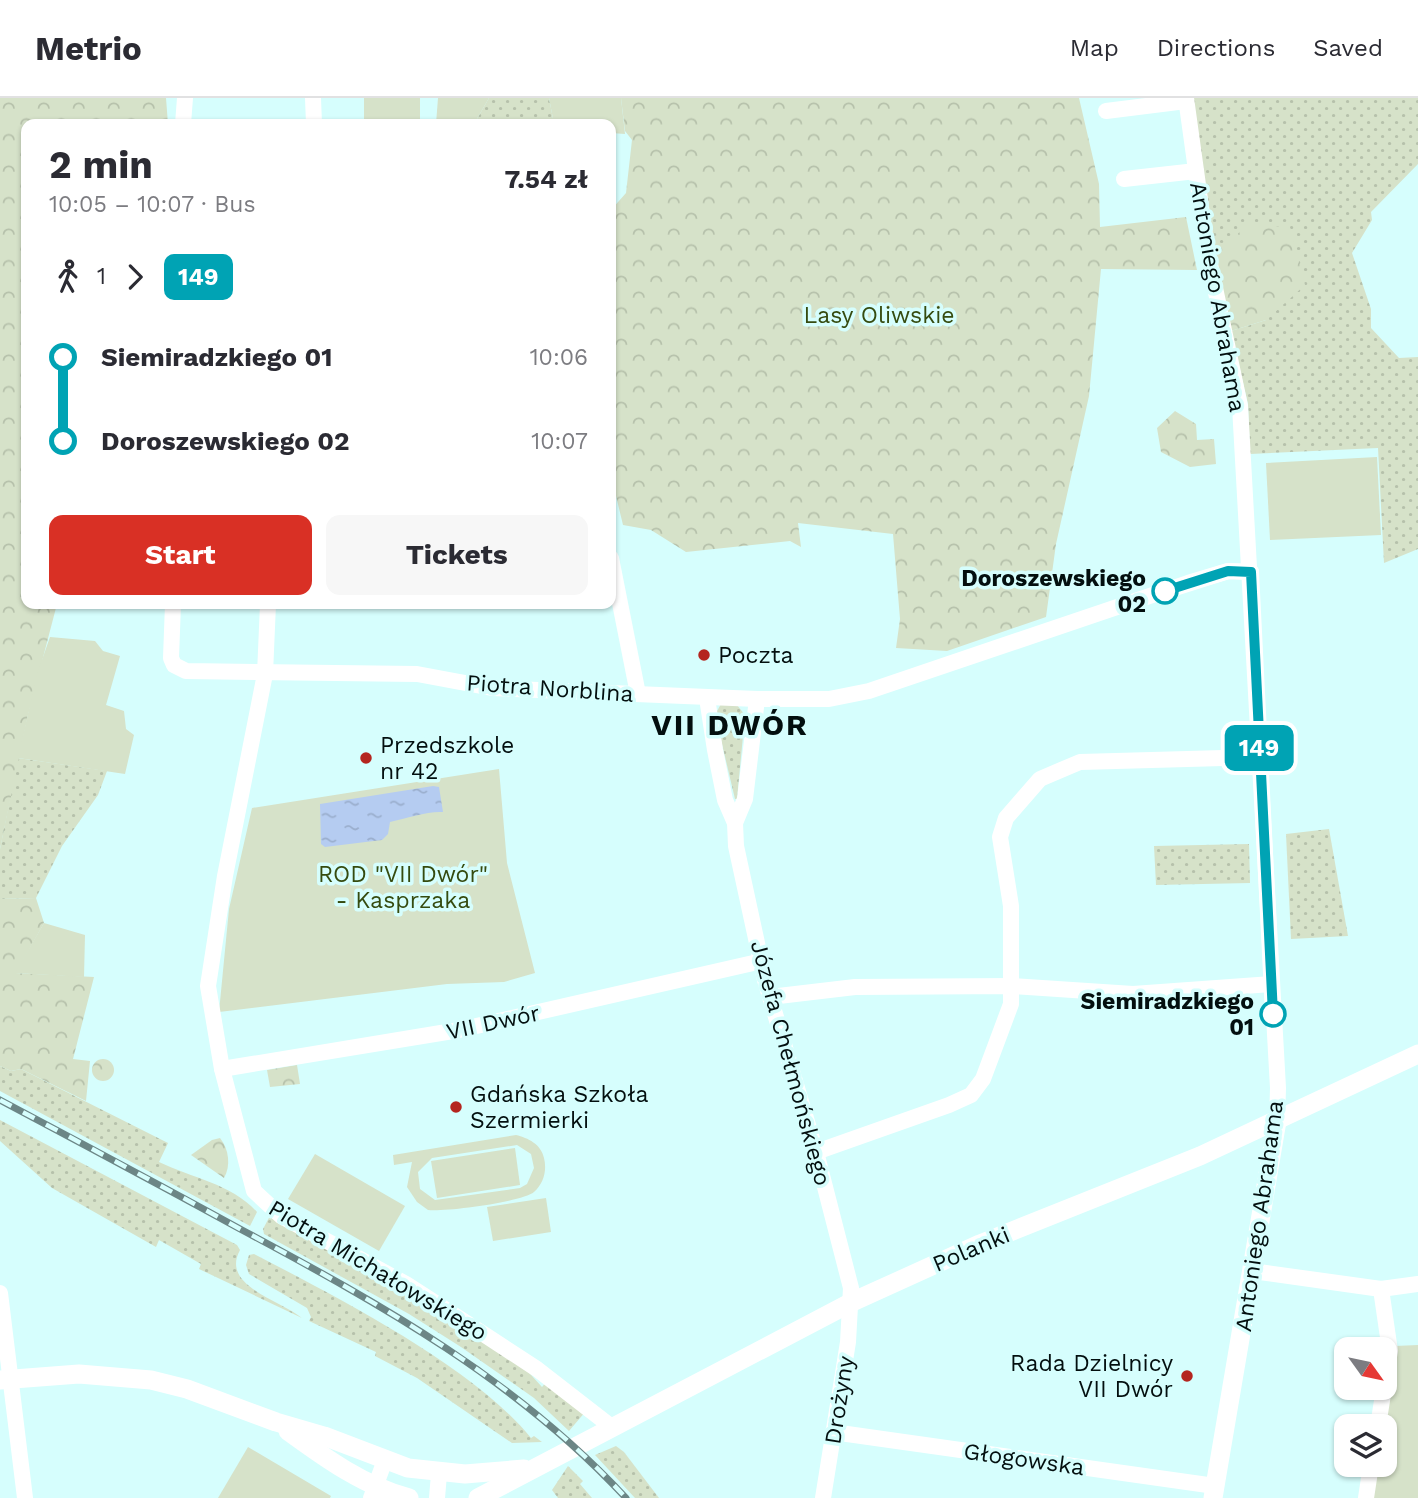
<!DOCTYPE html>
<meta charset="utf-8">
<style>
:root{--surface:#fff;--page:#f7f7f7;--text:#2b2b33;--muted:#7c7c81;--line:#e1e1e2;--accent:#d93025}
body{margin:0;font-family:"Work Sans",sans-serif;background:var(--page);color:var(--text);height:100vh;display:flex;flex-direction:column;font-size:26px;white-space:nowrap}
*{box-sizing:border-box;margin:0}
p{font-size:23px;color:var(--muted)}
.icon{flex:none;width:38px;height:38px;fill:none;stroke:currentColor;stroke-width:2;stroke-linecap:round;stroke-linejoin:round}
.map{position:relative;flex:1;overflow:hidden}
.drawer{position:absolute;left:21px;top:21px;width:595px;height:490px;display:flex;flex-direction:column;background:var(--surface);border-radius:14px;box-shadow:0 2px 5px #0004}
.drawer>*{flex:none}
.badge{padding:0 14px;border-radius:10px;font-size:24px;line-height:46px}
.needle{width:46px;rotate:123deg}
.buttons{position:absolute;left:1334px;top:1239px;display:grid;gap:14px}
.buttons a{display:grid;place-items:center;width:63px;height:63px;border-radius:14px;background:var(--surface);box-shadow:0 2px 5px #0004;font-size:35px}
.map>.badge{position:absolute;translate:-50% -50%;box-shadow:0 0 0 4px #fff}
.legs{display:flex;align-items:center;gap:10px;height:77px;padding:0 28px;font-size:23px}
.legs p{margin-inline-start:auto}
.head{display:flex;align-items:center;justify-content:space-between;height:119px;padding:0 28px}
h1{font-size:38px;font-weight:700;line-height:52px}
.action{display:flex;gap:14px;margin-top:auto;padding:14px 28px}
.action a{flex:1;height:80px;border-radius:14px;background:var(--accent);color:#fff;font-size:28px;font-weight:700;line-height:80px;text-align:center}
.action a+a{background:var(--page);color:var(--text)}
ul{padding:0 28px;list-style:none}
li{display:flex;align-items:center;gap:24px;height:84px;font-size:26px}
li i{display:grid;place-items:center;width:10px;height:100%;margin:0 9px;background:currentColor}
li i::after{content:'';width:18px;height:18px;margin:-9px;border:5px solid;border-radius:50%;background:var(--surface)}
li p{margin-inline-start:auto}
li:first-child i{background:linear-gradient(#0000 50%,currentColor 0)}
li:last-child i{background:linear-gradient(currentColor 50%,#0000 0)}
header{display:flex;align-items:center;gap:42px;box-sizing:border-box;height:98px;padding:0 35px;background:var(--surface);border-bottom:2px solid var(--line)}
header strong{font-size:33px}
nav{display:flex;gap:38px;margin-inline-start:auto;font-size:24px}
.map>svg:first-child{display:block}
.grass{fill:url(#grass-dots)}
.forest{fill:url(#forest-crowns)}
.garden{fill:#d6e2c9;fill-rule:evenodd}
.water{fill:url(#water-ripples)}
.lines{fill:none;stroke-linecap:round;stroke-linejoin:round}
.minor{stroke:#fff;stroke-width:16}
.tertiary{stroke:#fff;stroke-width:19}
.rail-casing{stroke:#6c8686;stroke-width:7}
.rail{stroke:#d6fefd;stroke-width:4.5;stroke-dasharray:13;stroke-linecap:butt}
.line-1-casing{stroke:#fff;stroke-width:16}
.line-1{stroke:#00a3b4;stroke-width:10}
.stop-1-dot{fill:#fff;stroke:#00a3b4;stroke-width:3.5}
.poi-dot{fill:#b4251f;stroke:#d6fefd;stroke-width:2.5}
.labels{text-anchor:middle;stroke-width:7;stroke-linejoin:round;paint-order:stroke}
.street-label{font-size:23px;fill:#030f0f;stroke:#d6fefd}
.park-label{font-size:23px;fill:#354b0f;stroke:#d6fefd}
.stop-label{font-size:23px;font-weight:bold;fill:#030f0f;stroke:#d6fefd;text-anchor:end}
.poi-label{font-size:23px;fill:#030f0f;stroke:#d6fefd;text-anchor:start}
.district-label{font-size:30px;font-weight:bold;letter-spacing:2px;fill:#030f0f;stroke:#d6fefd}
</style>
<header>
<strong>Metrio</strong>
<nav><a>Map</a><a>Directions</a><a>Saved</a></nav>
</header>
<div class="map">
<svg width="1418" height="1400" viewBox="0 0 1418 1400">
<defs>
<pattern id="grass-dots" width="8" height="8" patternUnits="userSpaceOnUse" patternTransform="scale(1.75)"><rect width="8" height="8" fill="#d6e2c9"/><path d="M2 2h.1M6 6h.1" fill="none" stroke="#b6c1ab" stroke-width="1.8" stroke-linecap="round"/></pattern>
<pattern id="forest-crowns" width="20" height="18" patternUnits="userSpaceOnUse" patternTransform="scale(1.75)"><rect width="20" height="18" fill="#d6e2c9"/><path d="M2 6a3 3 0 1 1 6 0M12 15a3 3 0 1 1 6 0" fill="none" stroke="#b6c1ab"/></pattern>
<pattern id="water-ripples" width="26" height="14" patternUnits="userSpaceOnUse" patternTransform="scale(1.75)"><rect width="26" height="14" fill="#b5ccf1"/><path d="M2 4q2-2 4 0t4 0M15 11q2-2 4 0t4 0" fill="none" stroke="#9aaecd"/></pattern>
</defs>
<rect width="100%" height="100%" fill="#d6fefd"/>
<g class="grass">
<polygon points="489,0 549,0 554,26 474,26"/>
<polygon points="1193,0 1418,0 1418,66 1371,114 1372,122 1352,155 1371,211 1371,230 1399,260 1418,259 1418,451 1384,465 1378,350 1250,356 1248,306 1231,233 1266,222 1214,156"/>
<polygon points="721,606 737,607 745,617 737,701 735,701 717,625 716,615"/>
<polygon points="18,660 107,673 98,697 62,748 36,800 0,801 0,751"/>
<polygon points="1329,731 1348,838 1291,841 1286,736"/>
<polygon points="1249,746 1250,785 1156,787 1154,748"/>
<path d="M0 968 11 973 21 971 168 1045 159 1064C192 1080 232 1086 257 1114L250 1128 0 993Z"/>
<path d="M0 1022 237 1147 240 1152C220 1188 281 1202 302 1220L199 1171 201 1166 159 1142 156 1149 52 1090 0 1043Z"/>
<polygon points="271,1116 411,1194 523,1268 542,1289 547,1283 586,1313 569,1333 534,1300 461,1249 409,1216 264,1136 263,1131"/>
<path d="M254 1156C337 1199 474 1269 531 1340L534 1338 542 1344 512 1345 417 1280 375 1258 376 1254 309 1223 311 1219 307 1210 249 1176 246 1167 249 1157Z"/>
<polygon points="616,1348 624,1354 659,1400 635,1400 595,1357"/>
<polygon points="568,1368 583,1383 580,1386 592,1400 558,1400 552,1392"/>
</g>
<g class="forest">
<polygon points="0,0 166,0 168,26 26,26 26,506 57,506 28,617 0,751"/>
<polygon points="621,0 1079,0 1099,86 1100,129 1186,119 1197,172 1101,171 1089,298 1056,446 1046,519 947,553 896,550 900,521 893,436 798,425 801,449 790,443 686,454 651,432 623,427 611,377 611,112 626,95 632,42 625,33"/>
<polygon points="1248,127 1290,129 1305,187 1266,222 1231,233 1214,156"/>
<polygon points="1175,313 1196,326 1197,342 1214,341 1216,366 1190,369 1161,354 1157,330"/>
<polygon points="36,800 44,825 16,875 94,879 73,961 90,963 86,1003 21,971 11,973 0,968 0,801"/>
<circle cx="103" cy="972" r="11"/>
<polygon points="297,967 300,986 270,989 267,972"/>
<path d="M220 1040C229 1051 231 1068 224 1080L191 1057 212 1042Z"/>
</g>
<g class="garden">
<rect x="364" y="0" width="56" height="26"/>
<polygon points="438,0 489,0 474,26 436,26"/>
<polygon points="549,0 621,0 625,36 611,35 611,26 554,26"/>
<polygon points="1377,359 1381,437 1270,442 1266,365"/>
<polygon points="50,539 95,543 103,553 120,558 106,607 124,613 126,631 134,637 125,676 18,660 37,576"/>
<polygon points="499,671 507,765 535,875 504,884 447,886 219,914 229,811 252,710"/>
<polygon points="44,825 85,837 84,879 15,875"/>
<path d="M516 1037C528 1040 541 1046 544 1060 547 1072 544 1085 534 1094 522 1104 445 1114 428 1112L417 1104 407 1089 412 1064 394 1067 393 1057ZM517 1047 531 1056 534 1070 527 1086 520 1090 435 1102 420 1091 418 1074 432 1060Z"/>
<polygon points="515,1050 520,1087 437,1100 431,1063"/>
<polygon points="315,1056 405,1108 379,1153 288,1101"/>
<polygon points="546,1100 551,1134 493,1143 487,1109"/>
<polygon points="1418,1247 1418,1400 1370,1400 1376,1367 1384,1367 1384,1328 1395,1248"/>
<polygon points="248,1349 331,1398 330,1400 218,1400"/>
</g>
<path class="water" d="M433 688 439 689 443 714C428 713 407 720 390 724L388 736 382 742 325 749 321 746 320 706Z"/>
<g class="lines">
<g class="minor">
<polyline points="313,0 314,26"/>
<polyline points="1186,0 1207,152 1240,308 1278,990 1277,1023"/>
<polyline points="1106,13 1186,3"/>
<polyline points="183,26 185,0"/>
<polyline points="1124,81 1196,73"/>
<polyline points="611,460 638,596"/>
<polyline points="173,506 171,560 174,567 186,573 417,576 492,590 757,601 829,601 869,593 1188,485 1228,473 1251,474"/>
<polyline points="268,506 265,576 225,778 208,888 222,971 254,1093 281,1118 406,1186 482,1235 537,1271 613,1330"/>
<polyline points="707,600 715,652 725,702 735,725 736,748 765,882 816,1054 851,1190 848,1244 823,1400"/>
<polyline points="735,725 745,701 757,601"/>
<polyline points="770,899 855,889 1012,888 1133,896 1272,886"/>
<polyline points="222,971 459,932 762,863"/>
<polyline points="816,1054 949,1007 971,997 983,981 1011,906 1011,808 1000,739 1006,720 1040,681 1080,664 1259,659"/>
<polyline points="1252,1173 1381,1191 1418,1186"/>
<polyline points="1381,1191 1390,1253 1384,1288"/>
<polyline points="0,1195 25,1400"/>
<polyline points="1378,1328 1384,1290"/>
<polyline points="833,1334 1215,1388"/>
<polyline points="371,1400 385,1362"/>
<polyline points="437,1400 439,1376"/>
<polyline points="1366,1400 1371,1367"/>
</g>
<g class="tertiary">
<polyline points="0,1282 79,1276 151,1282 187,1291 276,1324 324,1338 408,1370 465,1376 524,1371"/>
<path d="M288 1333C325 1360 364 1388 409 1400"/>
<polyline points="478,1400 852,1204 980,1146 1200,1058 1418,956"/>
<polyline points="1213,1400 1277,1023"/>
</g>
<defs>
<path id="rail" d="M0 1002C81 1045 162 1088 242 1132 381 1206 518 1283 626 1400"/>
</defs>
<use href="#rail" class="rail-casing"/>
<use href="#rail" class="rail"/>
</g>
<g class="lines">
<defs>
<polyline id="line-1" points="1165,493 1228,473 1251,474 1273,916"/>
</defs>
<use href="#line-1" class="line-1-casing"/>
<use href="#line-1" class="line-1"/>
</g>
<g class="stop-1-dot">
<circle cx="1165" cy="493" r="12"/>
<circle cx="1273" cy="916" r="12"/>
</g>
<g class="poi-dot">
<circle cx="704" cy="557" r="7"/>
<circle cx="366" cy="660" r="7"/>
<circle cx="456" cy="1009" r="7"/>
<circle cx="1187" cy="1278" r="7"/>
</g>
<g class="labels">
<g class="street-label">
<text transform="translate(1218 199) rotate(80)" y="8">Antoniego Abrahama</text>
<text transform="translate(550 590) rotate(4)" y="8">Piotra Norblina</text>
<text transform="translate(493 924) rotate(-12)" y="8">VII Dwór</text>
<text transform="translate(791 965) rotate(75)" y="8">Józefa Chełmońskiego</text>
<text transform="translate(1259 1118) rotate(-82)" y="8">Antoniego Abrahama</text>
<text transform="translate(971 1151) rotate(-23)" y="8">Polanki</text>
<text transform="translate(378 1172) rotate(31)" y="8">Piotra Michałowskiego</text>
<text transform="translate(839 1302) rotate(-81)" y="8">Drożyny</text>
<text transform="translate(1024 1361) rotate(8)" y="8">Głogowska</text>
</g>
<g class="park-label">
<text x="879" y="225">Lasy Oliwskie</text>
<text x="403" y="784">ROD "VII Dwór"<tspan x="403" dy="26">- Kasprzaka</tspan></text>
</g>
<g class="stop-label">
<text x="1146" y="488">Doroszewskiego<tspan x="1146" dy="26">02</tspan></text>
<text x="1254" y="911">Siemiradzkiego<tspan x="1254" dy="26">01</tspan></text>
</g>
<g class="poi-label">
<text x="718" y="565">Poczta</text>
<text x="380" y="655">Przedszkole<tspan x="380" dy="26">nr 42</tspan></text>
<text x="470" y="1004">Gdańska Szkoła<tspan x="470" dy="26">Szermierki</tspan></text>
<text x="1173" y="1273" text-anchor="end">Rada Dzielnicy<tspan x="1173" dy="26">VII Dwór</tspan></text>
</g>
<g class="district-label">
<text x="730" y="637">VII DWÓR</text>
</g>
</g>
</svg>
<div class="buttons">
<a><svg class="needle" viewBox="-14 -14 28 28"><path d="M0-13l5 13h-10z" fill="#e53935"/><path d="M0 13l5-13h-10z" fill="#7c7c81"/></svg></a>
<a><svg class="icon" aria-label="layers" viewBox="0 0 24 24"><path d="M12 4l9 5-9 5-9-5zM3 14l9 5 9-5"/></svg></a>
</div>
<b class="badge" style="left:1259px;top:650px;background:#00a3b4;color:#fff">149</b>
<section class="drawer">
<div class="head"><div><h1>2 min</h1><p>10:05 – 10:07 · Bus</p></div><b>7.54 zł</b></div>
<div class="legs"><svg class="icon" aria-label="walk" viewBox="0 0 24 24"><circle cx="13" cy="4" r="2"/><path d="M13 8l-2 6 4 7M11 14l-3 7M7 12l3-4h3l4 4"/></svg>1<svg class="icon" aria-label="forward" viewBox="0 0 24 24"><path d="M9 5l7 7-7 7"/></svg><b class="badge" style="background:#00a3b4;color:#fff">149</b></div>
<ul>
<li><i style="color:#00a3b4"></i><b>Siemiradzkiego 01</b><p>10:06</p></li>
<li><i style="color:#00a3b4"></i><b>Doroszewskiego 02</b><p>10:07</p></li>
</ul>
<div class="action"><a>Start</a><a>Tickets</a></div>
</section>
</div>
